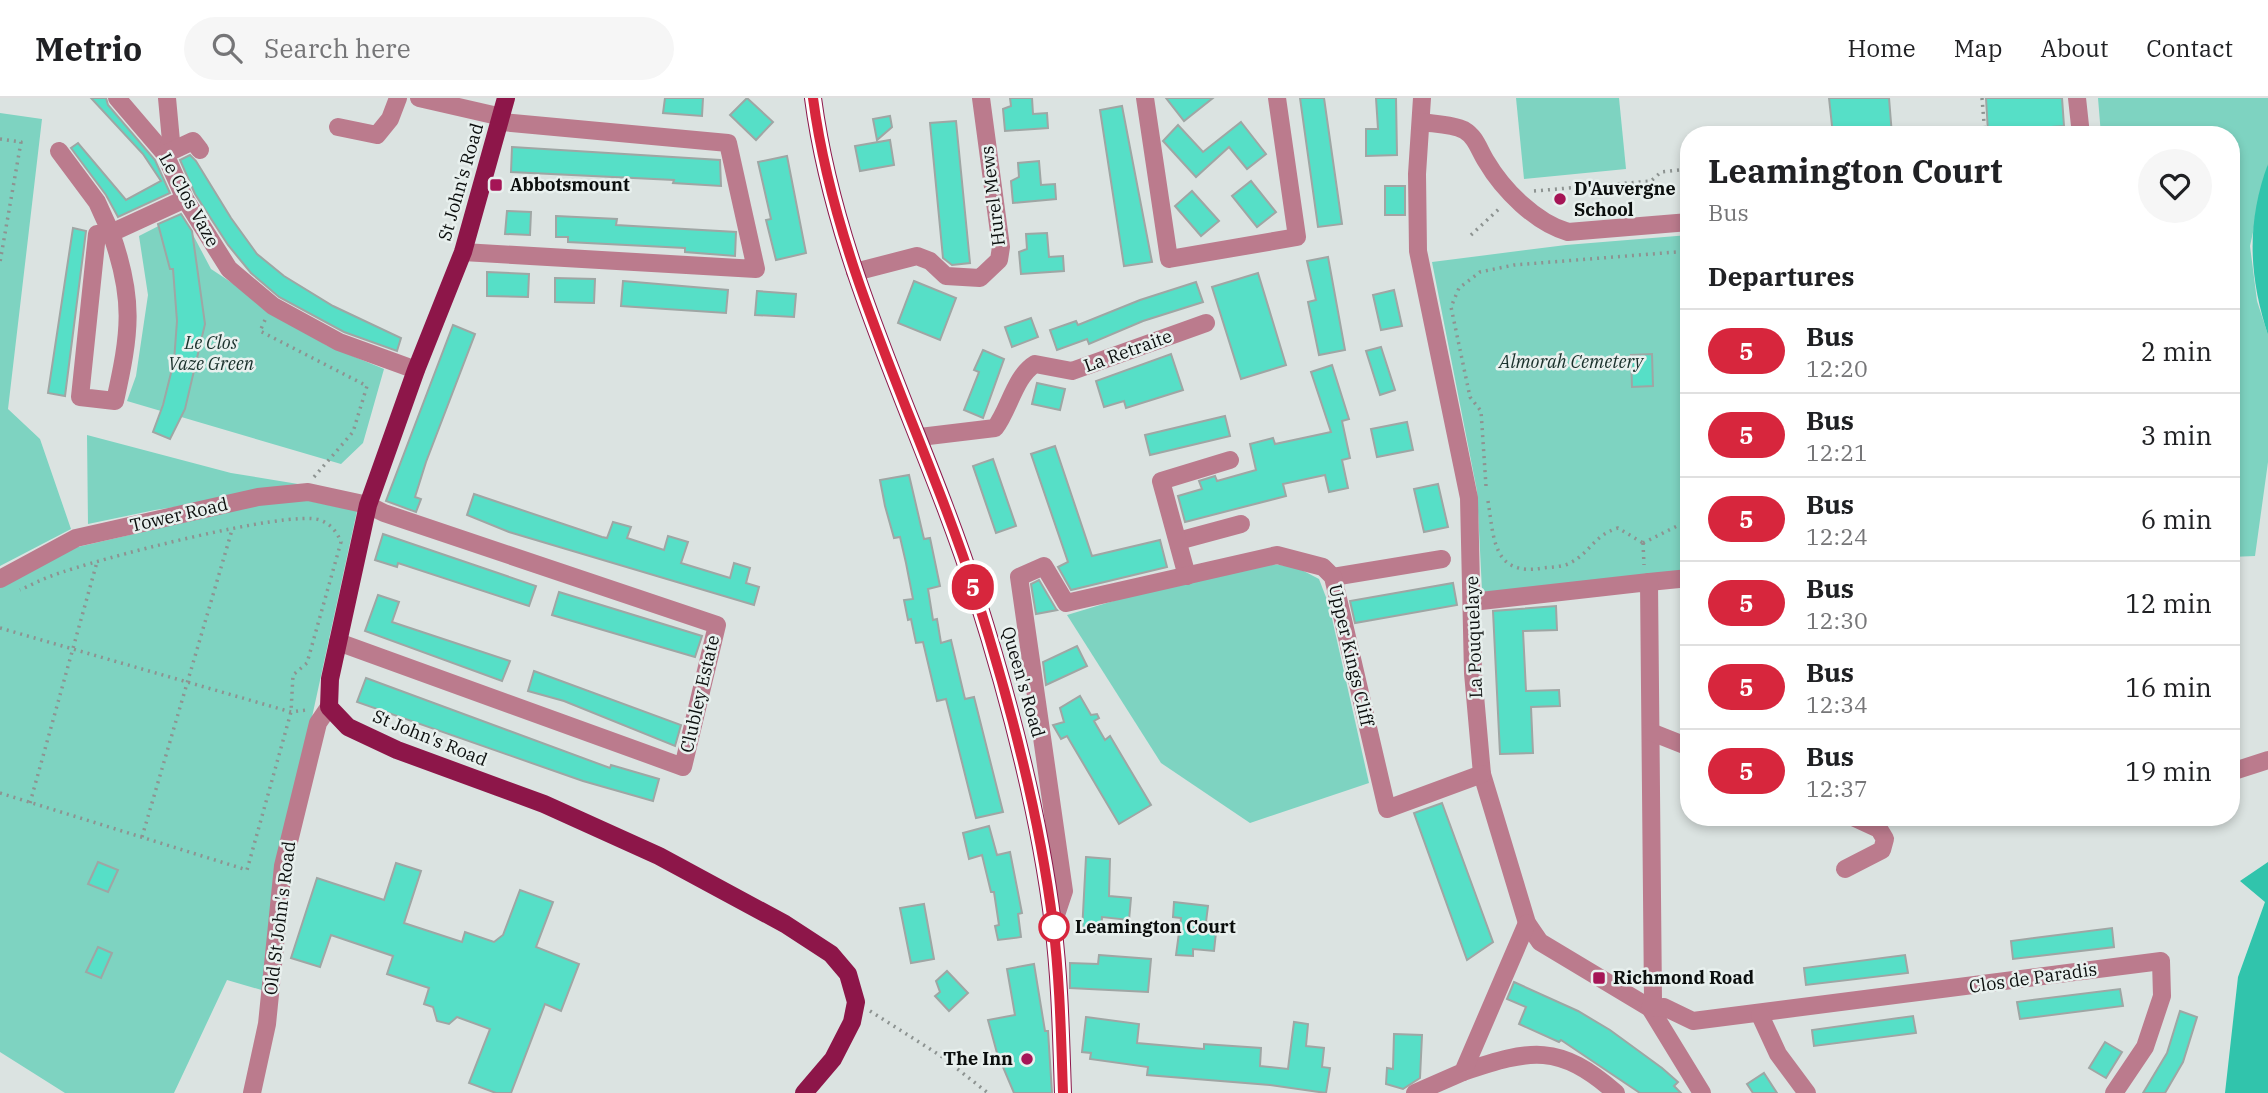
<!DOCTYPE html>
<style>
:root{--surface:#fff;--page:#f6f6f6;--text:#202124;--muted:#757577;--line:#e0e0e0}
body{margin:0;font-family:"IBM Plex Serif",serif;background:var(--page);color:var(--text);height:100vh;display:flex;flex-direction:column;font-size:26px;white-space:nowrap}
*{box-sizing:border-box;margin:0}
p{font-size:23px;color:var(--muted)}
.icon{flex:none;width:38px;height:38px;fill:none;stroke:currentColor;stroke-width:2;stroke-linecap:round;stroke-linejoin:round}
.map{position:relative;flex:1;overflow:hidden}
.sheet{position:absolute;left:1680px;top:28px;width:560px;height:700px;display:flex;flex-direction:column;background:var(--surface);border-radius:28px;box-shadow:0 4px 10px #0003}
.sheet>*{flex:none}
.badge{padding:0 14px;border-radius:23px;font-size:24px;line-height:46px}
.map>.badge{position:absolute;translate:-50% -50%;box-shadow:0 0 0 4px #fff}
h2{padding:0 28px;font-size:26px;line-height:63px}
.round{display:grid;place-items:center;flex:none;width:74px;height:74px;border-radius:37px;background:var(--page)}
.headline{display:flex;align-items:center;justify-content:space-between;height:119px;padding:0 28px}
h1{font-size:33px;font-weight:700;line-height:52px}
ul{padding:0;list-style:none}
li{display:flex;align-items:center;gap:21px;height:84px;padding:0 28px;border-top:2px solid var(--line)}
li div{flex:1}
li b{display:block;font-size:26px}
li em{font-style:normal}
li .badge{min-width:77px;font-weight:700;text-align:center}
header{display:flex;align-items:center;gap:42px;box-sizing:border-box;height:98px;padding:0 35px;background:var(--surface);border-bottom:2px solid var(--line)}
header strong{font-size:33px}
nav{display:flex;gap:38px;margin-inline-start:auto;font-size:24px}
.search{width:490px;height:63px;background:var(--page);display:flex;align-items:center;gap:18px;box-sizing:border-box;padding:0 24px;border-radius:38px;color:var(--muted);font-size:26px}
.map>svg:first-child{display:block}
.green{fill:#7ed3c1}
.forest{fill:#31c4ac}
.building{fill:#56dfc7;stroke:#9fa6a4;stroke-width:2}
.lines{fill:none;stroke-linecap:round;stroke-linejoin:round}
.path{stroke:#8d9391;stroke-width:3.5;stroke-dasharray:2 5;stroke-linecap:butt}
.minor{stroke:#bb7b8d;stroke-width:18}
.major{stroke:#8d1649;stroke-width:18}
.line-casing{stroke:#fff;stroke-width:16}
.line{stroke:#d7263d;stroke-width:10}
.poi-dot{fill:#a51556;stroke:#e8f0ee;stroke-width:2.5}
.stop-dot{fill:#fff;stroke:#d7263d;stroke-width:3.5}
.labels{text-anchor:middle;stroke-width:5;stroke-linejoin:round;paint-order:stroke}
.street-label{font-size:18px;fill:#0b0e0d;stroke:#e8f0ee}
.poi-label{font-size:18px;font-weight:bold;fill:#0b0e0d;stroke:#e8f0ee;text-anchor:start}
.park-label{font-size:18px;font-style:italic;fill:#19302b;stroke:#e8f0ee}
.stop-label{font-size:18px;font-weight:bold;fill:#0b0e0d;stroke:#e8f0ee;text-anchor:start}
</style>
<header>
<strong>Metrio</strong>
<div class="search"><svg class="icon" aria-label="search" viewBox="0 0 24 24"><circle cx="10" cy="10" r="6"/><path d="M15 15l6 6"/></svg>Search here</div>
<nav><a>Home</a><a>Map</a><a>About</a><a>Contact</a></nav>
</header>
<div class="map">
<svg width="2268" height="995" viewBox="0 0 2268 995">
<rect width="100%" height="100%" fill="#dbe3e1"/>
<g class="green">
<polygon points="1516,0 1619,0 1626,71 1524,81"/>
<polygon points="2098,0 2268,0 2268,66 2250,148 2257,203 2268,237 2268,364 2255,458 2231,459 2231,37 2101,37"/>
<polygon points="0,15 42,21 8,311 40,341 71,431 0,468"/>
<polygon points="182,116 211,171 326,247 384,271 363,345 341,366 127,303 136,278 148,197 139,138"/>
<polygon points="1689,137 1689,473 1487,496 1482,492 1477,393 1432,164 1566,147"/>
<polygon points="87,337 231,375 298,386 297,391 155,412 88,426"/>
<polygon points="305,402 357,413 312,619 265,893 227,882 174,995 65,995 0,954 0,489 69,451 259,407"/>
<polygon points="1272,466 1296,469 1319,481 1329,507 1369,685 1250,725 1161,665 1067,517 1140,495"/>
</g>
<g class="forest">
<path d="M2268 66V237C2249 179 2246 125 2268 66Z"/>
<polygon points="2268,764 2268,995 2225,995 2238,879 2265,804 2240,783"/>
</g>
<g class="building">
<polygon points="91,0 106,0 108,7 155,62 170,95 118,119 106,97 71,50 78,45 126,102 161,83 143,56"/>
<polygon points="665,0 703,0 702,18 663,15"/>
<polygon points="747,0 773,24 756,42 730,17"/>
<polygon points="1010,0 1032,0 1033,16 1047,15 1048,30 1005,33 1003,11 1011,8"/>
<polygon points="1166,0 1213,0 1184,23"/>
<polygon points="1300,0 1324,0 1342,126 1318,129"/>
<polygon points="1376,0 1396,0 1397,57 1366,58 1366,31 1378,31"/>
<polygon points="1829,0 1889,0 1892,37 1833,37"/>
<polygon points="1986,0 2062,0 2064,28 1988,34"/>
<polygon points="1122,8 1152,164 1124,168 1100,12"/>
<polygon points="890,18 892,29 877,42 873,21"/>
<polygon points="956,23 970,165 952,167 943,160 930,25"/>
<polygon points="1241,24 1266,56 1247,71 1229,49 1196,79 1163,43 1178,27 1203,54"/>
<polygon points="890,42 894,67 860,73 855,48"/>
<polygon points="512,49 720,62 721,88 673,85 674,82 511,74"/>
<polygon points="190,57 196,63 231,120 257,156 284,178 333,208 401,240 397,253 344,234 279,199 251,175 228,147 195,96 180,62"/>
<polygon points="787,58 806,155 776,162 766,122 771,121 758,64"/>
<polygon points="1039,63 1041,87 1055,86 1056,101 1013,105 1011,83 1019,79 1018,65"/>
<polygon points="1251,83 1276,114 1257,129 1232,98"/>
<rect x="1385" y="88" width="20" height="29"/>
<polygon points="1192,93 1219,123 1201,138 1175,108"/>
<polygon points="507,113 531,114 530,137 505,136"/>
<polygon points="181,116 192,133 205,226 185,311 170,341 153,334 163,307 174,263 177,223 173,171 170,171 158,126"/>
<polygon points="556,118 617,121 616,127 736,134 735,158 685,154 685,150 568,144 568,139 556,139"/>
<polygon points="73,130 86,133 65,298 48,295"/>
<polygon points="1047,135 1049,159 1063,158 1064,173 1021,176 1019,154 1027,151 1026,136"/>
<polygon points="1328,159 1345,252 1319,257 1308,204 1316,202 1307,163"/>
<polygon points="487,174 529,176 528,199 487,198"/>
<polygon points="1258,175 1286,267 1241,281 1212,189"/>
<polygon points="555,180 595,181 594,205 555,204"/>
<polygon points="623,183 728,192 726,215 621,208"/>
<polygon points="914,183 956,200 940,242 898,225"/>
<polygon points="1196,184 1203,204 1143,223 1089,246 1087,241 1057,252 1050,232 1076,223 1078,227 1140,202"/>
<polygon points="1394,192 1402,228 1381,232 1373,197"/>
<polygon points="757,193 796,196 794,219 755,217"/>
<polygon points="1031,220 1038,239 1012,249 1005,229"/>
<polygon points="453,227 475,236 426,364 415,399 421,401 416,414 386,403"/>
<polygon points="1381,249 1395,292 1380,297 1366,253"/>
<polygon points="983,252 1004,261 983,320 964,312 979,274 974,272"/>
<polygon points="1171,256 1183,292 1126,310 1124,303 1104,309 1096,283"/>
<polygon points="1652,256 1653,288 1632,289 1631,257"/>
<polygon points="1332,267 1349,321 1342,323 1350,360 1342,362 1348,390 1329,394 1325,377 1283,386 1286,398 1185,424 1178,398 1202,391 1199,383 1215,378 1217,383 1256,372 1250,346 1273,340 1275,346 1331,334 1311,274"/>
<polygon points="1037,285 1065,291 1060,312 1032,306"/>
<polygon points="1225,318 1230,338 1150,357 1145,337"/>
<polygon points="1407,324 1413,352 1377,359 1371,331"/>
<polygon points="1055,348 1092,458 1160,442 1167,469 1071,492 1058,469 1068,464 1031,356"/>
<polygon points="993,361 1016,428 996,435 973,368"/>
<polygon points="909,377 924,441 930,440 940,488 928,491 933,522 937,521 941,545 951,542 965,601 974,599 1003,714 976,720 946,601 937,603 923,544 916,545 911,521 908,522 904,502 913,501 906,465 900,439 894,440 885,408 880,382"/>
<polygon points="1438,386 1448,429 1424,434 1414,391"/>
<polygon points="474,396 602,439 607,440 613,424 631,429 627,440 664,452 668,438 688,444 681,465 730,480 734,465 750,470 746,485 759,489 754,507 509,434 467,417"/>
<polygon points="383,436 536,488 529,508 398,465 397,469 375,462"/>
<polygon points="1039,482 1056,511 1057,512 1036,516 1031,486"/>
<polygon points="1453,485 1457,507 1355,525 1350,503"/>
<polygon points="559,494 702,538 695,559 552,517"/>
<polygon points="378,497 399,504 392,524 510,563 502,583 365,533"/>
<polygon points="1556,508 1557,532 1523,533 1526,593 1559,592 1560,608 1531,609 1533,655 1500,656 1493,513"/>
<polygon points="1077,548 1087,568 1046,587 1043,564"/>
<polygon points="534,573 681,627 675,648 564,603 528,593"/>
<polygon points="366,580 610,670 611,667 659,681 653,703 583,683 357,604"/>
<polygon points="1080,598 1091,617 1097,616 1099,620 1094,623 1105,642 1110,638 1151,707 1119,726 1067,638 1061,641 1053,627 1064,624 1060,610"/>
<polygon points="1442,705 1493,844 1467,862 1414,715"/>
<polygon points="989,728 997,757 1010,754 1022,815 1018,816 1021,839 998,842 995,828 999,827 994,794 991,794 982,757 969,761 963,735"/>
<polygon points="1086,759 1110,761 1109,798 1131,800 1129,822 1102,819 1101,836 1082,834"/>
<polygon points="98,764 118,772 108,794 88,786"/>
<polygon points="396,765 421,773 404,825 462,844 465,834 494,844 503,837 520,792 553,804 536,849 579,866 561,913 545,906 511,995 496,995 469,985 490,931 457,919 449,926 437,923 433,909 424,906 429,890 387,876 393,858 331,837 320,869 291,860 317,780 384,802"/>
<polygon points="1174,804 1208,808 1206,824 1217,825 1214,853 1193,851 1193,858 1176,857 1181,820 1173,819"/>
<polygon points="924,806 934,861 911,865 900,810"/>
<polygon points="2112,830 2114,849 2013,861 2011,843"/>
<polygon points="98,849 112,855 101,880 86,874"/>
<polygon points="1099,857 1151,861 1148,894 1070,890 1070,865 1098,866"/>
<polygon points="1905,857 1908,875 1806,887 1804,870"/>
<polygon points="1034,866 1045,933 1048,933 1052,995 1014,995 997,955 988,922 1015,917 1007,871"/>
<polygon points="947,873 968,895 949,913 935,898 940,894 936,883"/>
<polygon points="1514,884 1578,913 1610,932 1662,970 1678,984 1674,988 1681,995 1640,995 1561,942 1559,944 1519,926 1526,909 1507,901"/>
<polygon points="2120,891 2123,908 2020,921 2017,904"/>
<polygon points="2180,913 2197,919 2183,964 2165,995 2143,995 2167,955"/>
<polygon points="1913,918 1916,935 1814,948 1812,932"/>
<polygon points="1086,919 1139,926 1137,945 1204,951 1204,946 1261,950 1260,968 1288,971 1294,924 1308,926 1306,948 1324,950 1322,969 1330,970 1326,995 1270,987 1147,977 1148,969 1090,961 1091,955 1082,954"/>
<polygon points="1394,936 1422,937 1420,980 1403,991 1386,986 1387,970 1393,971"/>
<polygon points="2105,944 2122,954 2106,980 2089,970"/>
<polygon points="1764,975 1777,995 1753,995 1747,986"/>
</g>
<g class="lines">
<g class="path">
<polyline points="1982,0 1985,37"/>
<polyline points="2052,37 2064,36"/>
<polyline points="0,41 21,44 0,164"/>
<polyline points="1534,93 1651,83 1661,74 1689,71"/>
<polyline points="1471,137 1500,110"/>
<polyline points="265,222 260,233 367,288 353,334 314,379"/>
<polyline points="1486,388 1481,313 1470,299 1451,209 1459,190 1480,174 1514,167 1689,153"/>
<path d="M1488 403C1494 439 1492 479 1543 470 1551 469 1563 469 1570 465 1590 455 1594 437 1618 430L1643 445"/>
<polyline points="1643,445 1681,426 1689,427"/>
<polyline points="1643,445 1644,467"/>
<polyline points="0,530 291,614 306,612"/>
<path d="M0 695 247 772 291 614 293 577 307 565 341 444C337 434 331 426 320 422 287 411 94 462 54 477 42 481 31 487 20 492"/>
<polyline points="30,705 97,464"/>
<polyline points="142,739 232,432"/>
<polyline points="870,913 941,958 988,995"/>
</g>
<g class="minor">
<polyline points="117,0 165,56 185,101 229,171 273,208 339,244 416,272"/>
<polyline points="419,0 502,19"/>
<polyline points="1145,0 1169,161 1297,139 1277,0"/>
<polyline points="1422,0 1417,76 1418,153 1469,400 1473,575 1482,676 1527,825 1540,844 1650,910 1702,995"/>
<polyline points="2077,0 2081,37"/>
<path d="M1421 24C1434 26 1453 26 1464 32 1476 39 1479 52 1486 63 1503 92 1536 125 1568 134L1689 124"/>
<polyline points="338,29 377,37 390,21 398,0"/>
<path d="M59 53 97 104 111 135 97 136 80 299 115 303C130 235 135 202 111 135L185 101"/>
<polyline points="165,56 171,43 167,0"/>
<polyline points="165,56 193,43 200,52"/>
<polyline points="463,154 756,171 728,45 501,24"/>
<polyline points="855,174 917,158 930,163 946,178 980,180 999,162 1001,149 981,0"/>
<path d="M920 339 995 330C1009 312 1015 278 1035 266L1072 273 1206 225"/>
<polyline points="1178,443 1241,426"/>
<polyline points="1187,478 1161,383 1230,362"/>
<polyline points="1333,479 1442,461"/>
<polyline points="0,481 76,440 258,399 308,394 368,407 384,415 717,527 683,669 338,544"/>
<polyline points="1649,484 1689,480"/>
<polyline points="1472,504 1649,484 1653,902 1650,910 1664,909 1693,923 2161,863 2162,898 2145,949 2114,995"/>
<polyline points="1651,634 1689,649"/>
<polyline points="2231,674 2268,662"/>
<polyline points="1845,771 1882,752 1885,741 1879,731 1853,719"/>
<polyline points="1053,826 1064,793 1019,479 1044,468 1066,505 1277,457 1323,469 1333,479 1387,711 1482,676"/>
<polyline points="1760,917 1778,956 1807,995"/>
<path d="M1463 974C1531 951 1559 945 1616 995"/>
<polyline points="252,995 267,926 283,768 318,625 329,609"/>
<polyline points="1415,995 1463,974 1527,825"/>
</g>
<g class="major">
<polyline points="506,0 463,154 416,272 368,407 330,581 329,609 348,629 397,652 544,706 659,758 785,826 831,856 848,876 856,904 852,924 833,961 804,995"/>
<path d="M813 0C836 174 923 331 976 497 1010 604 1039 714 1053 826 1060 882 1061 939 1063 995"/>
</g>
</g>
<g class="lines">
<defs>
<path id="line" d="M813 0C836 174 923 331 976 497 1010 604 1039 714 1053 826 1060 882 1061 939 1063 995"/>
</defs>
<use href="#line" class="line-casing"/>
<use href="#line" class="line"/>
</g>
<g class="poi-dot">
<rect x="489" y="80" width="14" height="14" rx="3.5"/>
<circle cx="1560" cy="101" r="7"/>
<rect x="1592" y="873" width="14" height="14" rx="3.5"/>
<circle cx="1027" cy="961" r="7"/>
</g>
<circle class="stop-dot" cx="1054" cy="829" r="14"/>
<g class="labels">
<g class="street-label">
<text transform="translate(461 84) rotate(-74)" y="6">St John's Road</text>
<text transform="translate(993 98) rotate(-97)" y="6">Hurel Mews</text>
<text transform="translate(189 102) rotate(61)" y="6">Le Clos Vaze</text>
<text transform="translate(1128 253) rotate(-20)" y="6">La Retraite</text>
<text transform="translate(179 417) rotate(-13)" y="6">Tower Road</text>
<text transform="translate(1474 539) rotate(-92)" y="6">La Pouquelaye</text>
<text transform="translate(1351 557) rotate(77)" y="6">Upper Kings Cliff</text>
<text transform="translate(1023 584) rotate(74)" y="6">Queen's Road</text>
<text transform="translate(700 596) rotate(-77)" y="6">Clubley Estate</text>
<text transform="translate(430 640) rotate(22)" y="6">St John's Road</text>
<text transform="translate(280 820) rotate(-83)" y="6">Old St John's Road</text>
<text transform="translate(2033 880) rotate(-8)" y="6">Clos de Paradis</text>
</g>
<g class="poi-label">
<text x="510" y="93">Abbotsmount</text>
<text x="1574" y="97">D'Auvergne<tspan x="1574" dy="21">School</tspan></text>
<text x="1613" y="886">Richmond Road</text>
<text x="1013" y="967" text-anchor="end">The Inn</text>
</g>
<g class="park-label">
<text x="211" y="251">Le Clos<tspan x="211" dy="21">Vaze Green</tspan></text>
<text x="1571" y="270">Almorah Cemetery</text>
</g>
<g class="stop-label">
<text x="1075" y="835">Leamington Court</text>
</g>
</g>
</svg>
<b class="badge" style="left:973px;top:489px;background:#d7263d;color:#fff">5</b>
<section class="sheet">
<div class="headline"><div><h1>Leamington Court</h1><p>Bus</p></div><a class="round"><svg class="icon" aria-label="heart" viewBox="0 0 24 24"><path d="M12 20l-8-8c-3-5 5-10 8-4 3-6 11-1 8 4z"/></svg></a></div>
<h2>Departures</h2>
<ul>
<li><span class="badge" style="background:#d7263d;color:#fff">5</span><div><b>Bus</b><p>12:20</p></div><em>2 min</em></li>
<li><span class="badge" style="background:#d7263d;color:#fff">5</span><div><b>Bus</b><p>12:21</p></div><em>3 min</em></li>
<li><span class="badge" style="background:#d7263d;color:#fff">5</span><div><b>Bus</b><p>12:24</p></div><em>6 min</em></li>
<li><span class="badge" style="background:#d7263d;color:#fff">5</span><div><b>Bus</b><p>12:30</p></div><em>12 min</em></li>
<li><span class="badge" style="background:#d7263d;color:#fff">5</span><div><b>Bus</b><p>12:34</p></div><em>16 min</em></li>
<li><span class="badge" style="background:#d7263d;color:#fff">5</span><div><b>Bus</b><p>12:37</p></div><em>19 min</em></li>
</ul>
</section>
</div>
